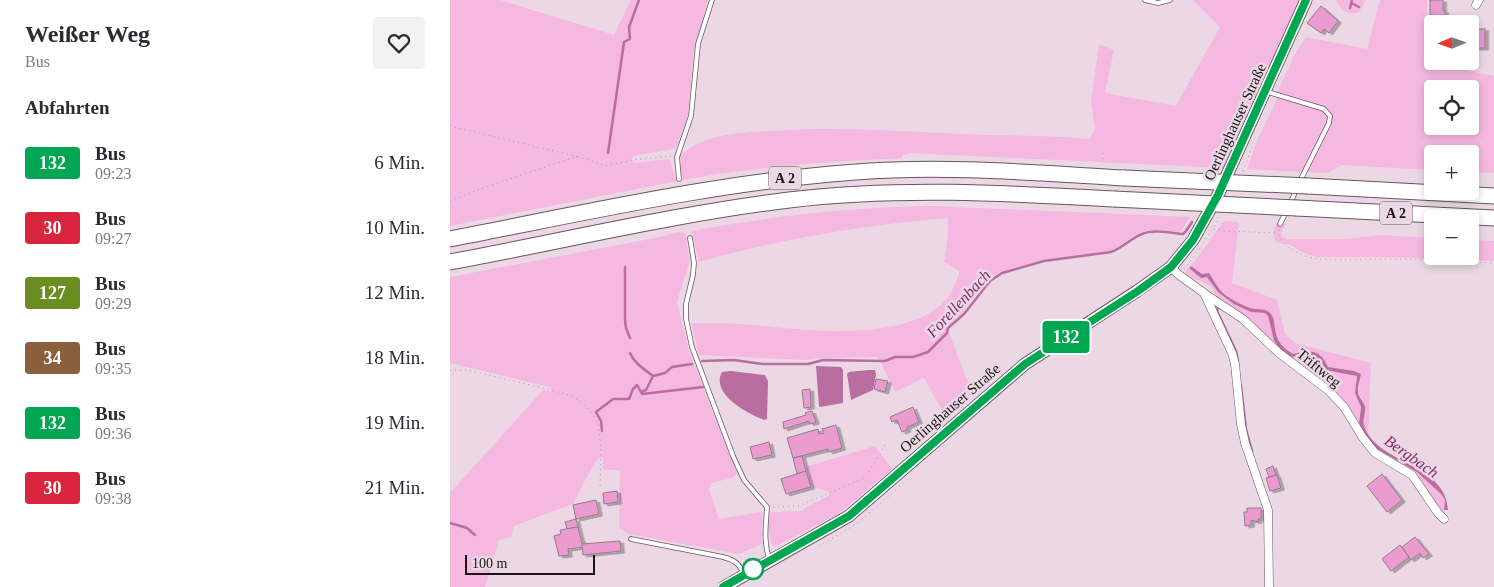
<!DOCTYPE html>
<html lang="de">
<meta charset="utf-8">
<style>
:root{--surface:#fff;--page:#f2f2f3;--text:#2b2b33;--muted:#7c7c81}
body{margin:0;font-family:"Times New Roman",serif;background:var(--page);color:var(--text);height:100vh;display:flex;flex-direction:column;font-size:19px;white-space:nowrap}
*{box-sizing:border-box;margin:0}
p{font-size:16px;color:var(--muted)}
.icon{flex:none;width:28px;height:28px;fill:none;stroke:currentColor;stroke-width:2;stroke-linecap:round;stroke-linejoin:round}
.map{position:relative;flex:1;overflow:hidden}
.side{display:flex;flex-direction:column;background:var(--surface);width:450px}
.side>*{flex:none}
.badge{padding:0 10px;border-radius:4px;font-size:18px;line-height:32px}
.needle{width:32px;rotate:268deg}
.fabs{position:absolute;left:974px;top:15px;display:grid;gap:10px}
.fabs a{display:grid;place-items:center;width:55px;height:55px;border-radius:5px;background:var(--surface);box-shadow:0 2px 8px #0003;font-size:25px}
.scale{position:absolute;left:15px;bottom:12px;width:130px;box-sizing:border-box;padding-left:5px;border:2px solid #1b1519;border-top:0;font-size:14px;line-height:18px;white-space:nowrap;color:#1b1519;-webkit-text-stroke:4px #ebd8e4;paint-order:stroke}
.map>.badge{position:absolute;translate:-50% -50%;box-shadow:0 0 0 2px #fff}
h2{padding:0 25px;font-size:19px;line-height:45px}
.round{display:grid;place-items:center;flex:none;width:52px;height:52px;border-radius:5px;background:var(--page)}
.overview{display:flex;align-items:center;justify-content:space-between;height:85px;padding:0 25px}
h1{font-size:24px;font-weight:600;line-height:38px}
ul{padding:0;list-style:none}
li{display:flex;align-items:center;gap:15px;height:65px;padding:0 25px}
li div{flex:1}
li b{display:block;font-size:19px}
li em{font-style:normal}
li .badge{min-width:55px;font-weight:700;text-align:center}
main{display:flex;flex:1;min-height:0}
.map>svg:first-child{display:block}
.green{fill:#f5b8e0;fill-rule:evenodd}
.water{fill:#ba6da1}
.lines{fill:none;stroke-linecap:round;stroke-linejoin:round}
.stream{stroke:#ba6da1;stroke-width:2.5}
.building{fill:#eb9bd0;stroke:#8f7e89;filter:url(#shadow)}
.lane-casing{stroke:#675661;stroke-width:5.5}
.street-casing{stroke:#675661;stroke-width:9}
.secondary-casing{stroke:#675661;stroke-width:13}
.highway-casing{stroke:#675661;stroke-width:17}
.path{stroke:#a99aa4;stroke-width:1;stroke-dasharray:1 4;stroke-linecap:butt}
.lane{stroke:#fff;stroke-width:4}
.street{stroke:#fff;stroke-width:8}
.secondary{stroke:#fff;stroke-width:11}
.highway{stroke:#fff;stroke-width:15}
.highway-bridge-casing{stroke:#675661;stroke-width:17;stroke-linecap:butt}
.highway-bridge{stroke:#fff;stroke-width:15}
.line-casing{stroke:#fff;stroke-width:11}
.line{stroke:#00a651;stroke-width:8}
.stop-dot{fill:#fff;stroke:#00a651;stroke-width:2.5}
.labels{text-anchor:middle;stroke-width:5;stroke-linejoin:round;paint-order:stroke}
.shield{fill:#ebd8e4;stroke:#595056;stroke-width:1}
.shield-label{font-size:14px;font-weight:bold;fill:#1b1519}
.street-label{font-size:15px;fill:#1b1519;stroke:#ebd8e4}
.water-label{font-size:16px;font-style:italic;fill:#862a6e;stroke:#ebd8e4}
</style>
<main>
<section class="side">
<div class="overview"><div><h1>Weißer Weg</h1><p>Bus</p></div><a class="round"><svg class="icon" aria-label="heart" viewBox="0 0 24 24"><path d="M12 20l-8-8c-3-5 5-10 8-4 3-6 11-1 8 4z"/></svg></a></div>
<h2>Abfahrten</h2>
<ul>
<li><span class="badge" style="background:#00a651;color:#fff">132</span><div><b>Bus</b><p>09:23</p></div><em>6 Min.</em></li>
<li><span class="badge" style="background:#d7263d;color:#fff">30</span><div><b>Bus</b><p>09:27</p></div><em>10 Min.</em></li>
<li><span class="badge" style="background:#6b8e23;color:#fff">127</span><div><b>Bus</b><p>09:29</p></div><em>12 Min.</em></li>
<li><span class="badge" style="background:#8b5e3c;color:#fff">34</span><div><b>Bus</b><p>09:35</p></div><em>18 Min.</em></li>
<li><span class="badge" style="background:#00a651;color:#fff">132</span><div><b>Bus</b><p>09:36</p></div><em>19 Min.</em></li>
<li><span class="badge" style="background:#d7263d;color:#fff">30</span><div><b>Bus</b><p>09:38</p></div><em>21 Min.</em></li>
</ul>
</section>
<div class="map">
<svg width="1044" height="587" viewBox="0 0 1044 587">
<defs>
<filter id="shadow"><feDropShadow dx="3.5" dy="2" stdDeviation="0" flood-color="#0004"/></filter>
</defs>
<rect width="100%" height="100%" fill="#ebd8e4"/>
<g class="green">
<polygon points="0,0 50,0 164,35 181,0 258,0 243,56 238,115 227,146 223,149 182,156 183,163 219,159 227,181 0,226"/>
<path d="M743 0H851L821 68 773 168 461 153 453 155 452 158C379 162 304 166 232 180L230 155C240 149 248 142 260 139 279 133 300 132 320 131 385 126 449 131 514 134 556 136 598 135 640 139L645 129 641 102 649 44 664 50 655 93 726 106 770 27Z"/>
<path d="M886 0H916L909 12C900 16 889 9 886 0Z"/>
<path d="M930 0H977L976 62 1044 76V173L1020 172V154H982V170L892 165 877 173 797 169 807 141 826 101 829 89 845 54 856 37 917 49ZM982 89H1020V126H982Z"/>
<path d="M483 206 740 217 731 232C719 232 702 228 691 232 679 237 671 247 660 251L593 260 550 272 538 280 512 313 497 327 516 378 525 393 497 419 474 378 445 392 428 357 370 358 355 360 249 355 241 323C258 323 275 323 291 324 347 329 447 344 492 304 501 296 506 282 510 271L494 262 498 235V218C414 225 329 239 249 262L242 231C322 216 402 207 483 206Z"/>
<path d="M774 221 789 222 782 283 827 300 835 334 845 343 921 363 918 434 913 425 915 407 908 392 911 374 904 371 878 367C869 349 861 350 843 354 817 339 830 321 819 312 814 308 806 310 800 308 790 304 777 298 770 290 766 285 763 279 759 274H752L741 266Z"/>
<polygon points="826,224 836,224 831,233 832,237 838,239 896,239 931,235 982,238 982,256 1020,256 1020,240 1044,241 1044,261 938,257 867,257 853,253 841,245 826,242 823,234"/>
<polygon points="228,232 235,233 240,261 227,302 239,351 287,474 282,478 261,483 259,490 269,519 312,512 312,544 289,554 179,534 169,528 170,470 153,470 153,458 148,458 134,482 123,504 64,526 61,537 49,540 35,587 0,587 0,493 93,390 102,392 100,387 0,363 0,277 210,237"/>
<path d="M739 268 751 278 757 277 768 292 801 312 815 313 819 316 824 340 842 357C860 353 867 351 875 370L907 376 905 393 911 407 909 424 925 448 967 472 991 494 995 500 994 510 993 512 965 474 922 447 897 408 767 298 761 286 736 275 735 272Z"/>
<path d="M425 446 442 469 388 514 326 546 323 545C318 536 317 521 321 512L352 511 357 507 380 495 378 491 361 487 355 467Z"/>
</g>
<g class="water">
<path d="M741 266 752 274 759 273C763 279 766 285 770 290 777 298 790 304 800 308 806 310 814 308 819 312 830 321 817 339 843 354 862 350 869 349 878 367L904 371 911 374C910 380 907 388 908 393 909 398 914 402 915 407 916 413 912 420 914 426 928 465 996 463 998 510H994L995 500 991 494 967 472 925 448 916 436 909 424 911 407 905 393 907 376 875 370C867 351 860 353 842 357L831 351 824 340 818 316 815 313 801 312 784 304 768 292 757 277 751 278 739 268Z"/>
<polygon points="366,366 391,367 393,370 393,403 370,407 369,406"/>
<polygon points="418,370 425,370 426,375 423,390 401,400 397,374 399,372"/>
<path d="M281 371 315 375 318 381 317 419 314 420C298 414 260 394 272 372Z"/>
</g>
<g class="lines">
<g class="stream">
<polyline points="901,3 909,7"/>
<polyline points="900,8 902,0"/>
<polyline points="787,125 796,106"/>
<polyline points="158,153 174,42 180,39 179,27 189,0"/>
<polyline points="175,267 175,320 176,328 180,338"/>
<polyline points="768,307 767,311 786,351 788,361"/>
<path d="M180 353C184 363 194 369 203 376"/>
<path d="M252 361 284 360 312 364H358L373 360 435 361 445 357H463L478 352 497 333 498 328 514 314 540 281 552 273 594 261 661 252C673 248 681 238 692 234 704 229 720 233 733 234L736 231 742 222"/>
<polyline points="791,386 796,429 802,451"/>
<polyline points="191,392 192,394 253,387"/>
<polyline points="152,431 151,421 146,412 163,399 179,399 183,389 187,385 191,392 196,390 203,376 215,373 222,367 242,364"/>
<polyline points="0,523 17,528 25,535"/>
</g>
</g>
<g class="building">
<polygon points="980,0 993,0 993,10 995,11 995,16 980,15"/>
<polygon points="871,6 888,21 879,33 874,29 871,33 857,23"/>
<rect x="1023" y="29" width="12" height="19"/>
<polygon points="426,379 438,381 435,392 424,389"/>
<polygon points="360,389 361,407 354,408 352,390"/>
<polygon points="463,407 469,422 457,427 457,430 452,432 447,420 442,422 440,417"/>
<polygon points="362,411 366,422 360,424 359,421 334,429 333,422 356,415 355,413"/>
<polygon points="386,425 392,448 379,452 378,449 343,458 337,438 368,429 369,434 374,433 372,429"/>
<polygon points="319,442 322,455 303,459 300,447"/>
<polygon points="352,456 356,471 347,474 343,458"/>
<polygon points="823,466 826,475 819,477 816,469"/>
<polygon points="356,471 361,487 336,494 331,479"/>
<polygon points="932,474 952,500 937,512 917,486"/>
<polygon points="827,475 831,488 820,491 816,478"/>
<polygon points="167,491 168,502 154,504 153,493"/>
<polygon points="146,500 149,514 126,519 123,505"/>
<polygon points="797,508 811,508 811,519 808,519 808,522 801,520 801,525 795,526 794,512 797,512"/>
<polygon points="126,519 128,527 117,529 115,522"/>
<polygon points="128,527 133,547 118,549 119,555 109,556 104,536 111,534 110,530"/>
<polygon points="965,537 979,554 973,558 970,553 961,560 952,547"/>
<polygon points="170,541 171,551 133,555 132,544"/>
<polygon points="950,545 959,557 941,571 932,559"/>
</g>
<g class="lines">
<defs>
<g id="lane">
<polyline points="695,0 708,3 720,0"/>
<polyline points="818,92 874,109 880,116 879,123 850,181"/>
<polyline points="229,179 227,157 241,116 248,44 262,0"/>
<polyline points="840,204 846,190"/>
<polyline points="830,224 836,212"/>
<path d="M240 238 244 263 243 275 236 304V319L242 347 283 456 294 480 317 507C316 524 313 544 320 560"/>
<path d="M181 539 273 557C284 560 289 563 294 574"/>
</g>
<g id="street">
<polyline points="1026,5 1029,0"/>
<polyline points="721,267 729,275 754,293 782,353 785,364 791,424 795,443 818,510 819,587"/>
<polyline points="755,294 793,319 829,353 879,391 894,407 913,438 925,453 962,475 988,513 994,519"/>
</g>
<polyline id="secondary" points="274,587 399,516 575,364 687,291 721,267 743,240 768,195 856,0"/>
<g id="highway">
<polyline points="858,186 1044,196"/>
<polyline points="847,208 1044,218"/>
<path d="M0 239C134 213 269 182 406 172 495 165 585 173 674 178"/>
<path d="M0 262C113 241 225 214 339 200 447 187 555 193 664 199"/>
</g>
</defs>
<use href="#lane" class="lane-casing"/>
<use href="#street" class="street-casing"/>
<use href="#secondary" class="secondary-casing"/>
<use href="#highway" class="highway-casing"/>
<g class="path">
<polyline points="0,126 129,157"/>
<polyline points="653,159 653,152"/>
<polyline points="793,171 802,147"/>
<polyline points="0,201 36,187 119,159 130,157 155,166 182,160 221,156"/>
<polyline points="764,229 775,231 828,233"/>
<path d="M829 230C825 245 856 258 868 259 891 261 914 259 937 259 973 259 1008 261 1044 263"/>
<polyline points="753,243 770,217"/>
<polyline points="734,269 751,247"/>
<polyline points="0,370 17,370 93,388 122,396 137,407 148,422 151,446 150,487"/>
<polyline points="323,507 349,506 414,478 419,472 435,445"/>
<polyline points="369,546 408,523 459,478"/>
</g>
<use href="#lane" class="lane"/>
<use href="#street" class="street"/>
<use href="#secondary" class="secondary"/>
<use href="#highway" class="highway"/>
<defs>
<g id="highway-bridge">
<polyline points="674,178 858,186"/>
<polyline points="664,199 847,208"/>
</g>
</defs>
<use href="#highway-bridge" class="highway-bridge-casing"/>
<use href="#highway-bridge" class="highway-bridge"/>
</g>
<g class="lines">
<defs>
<polyline id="line" points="273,587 399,516 575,364 688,291 721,267 743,240 768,195 856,0"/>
</defs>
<use href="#line" class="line-casing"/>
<use href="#line" class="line"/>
</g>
<circle class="stop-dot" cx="303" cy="569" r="10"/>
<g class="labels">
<g class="shield">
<rect x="319" y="166.5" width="32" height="23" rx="4"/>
<rect x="930" y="201.5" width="32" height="23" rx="4"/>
</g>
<g class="shield-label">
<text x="335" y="183">A 2</text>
<text x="946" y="218">A 2</text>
</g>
<g class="street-label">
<text transform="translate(785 122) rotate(-65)" y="5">Oerlinghauser Straße</text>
<text transform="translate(869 368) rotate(39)" y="5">Triftweg</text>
<text transform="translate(500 408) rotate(-41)" y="5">Oerlinghauser Straße</text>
</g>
<g class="water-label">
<text transform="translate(508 303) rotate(-47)" y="6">Forellenbach</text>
<text transform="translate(962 456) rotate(35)" y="6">Bergbach</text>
</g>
</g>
</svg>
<div class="fabs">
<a><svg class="needle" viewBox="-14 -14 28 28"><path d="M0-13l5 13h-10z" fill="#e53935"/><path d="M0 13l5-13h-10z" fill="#7c7c81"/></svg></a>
<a><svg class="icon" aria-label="locate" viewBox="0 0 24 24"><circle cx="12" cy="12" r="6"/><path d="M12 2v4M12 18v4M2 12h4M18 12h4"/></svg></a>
<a>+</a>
<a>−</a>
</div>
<div class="scale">100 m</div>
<b class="badge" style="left:616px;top:337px;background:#00a651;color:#fff">132</b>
</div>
</main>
